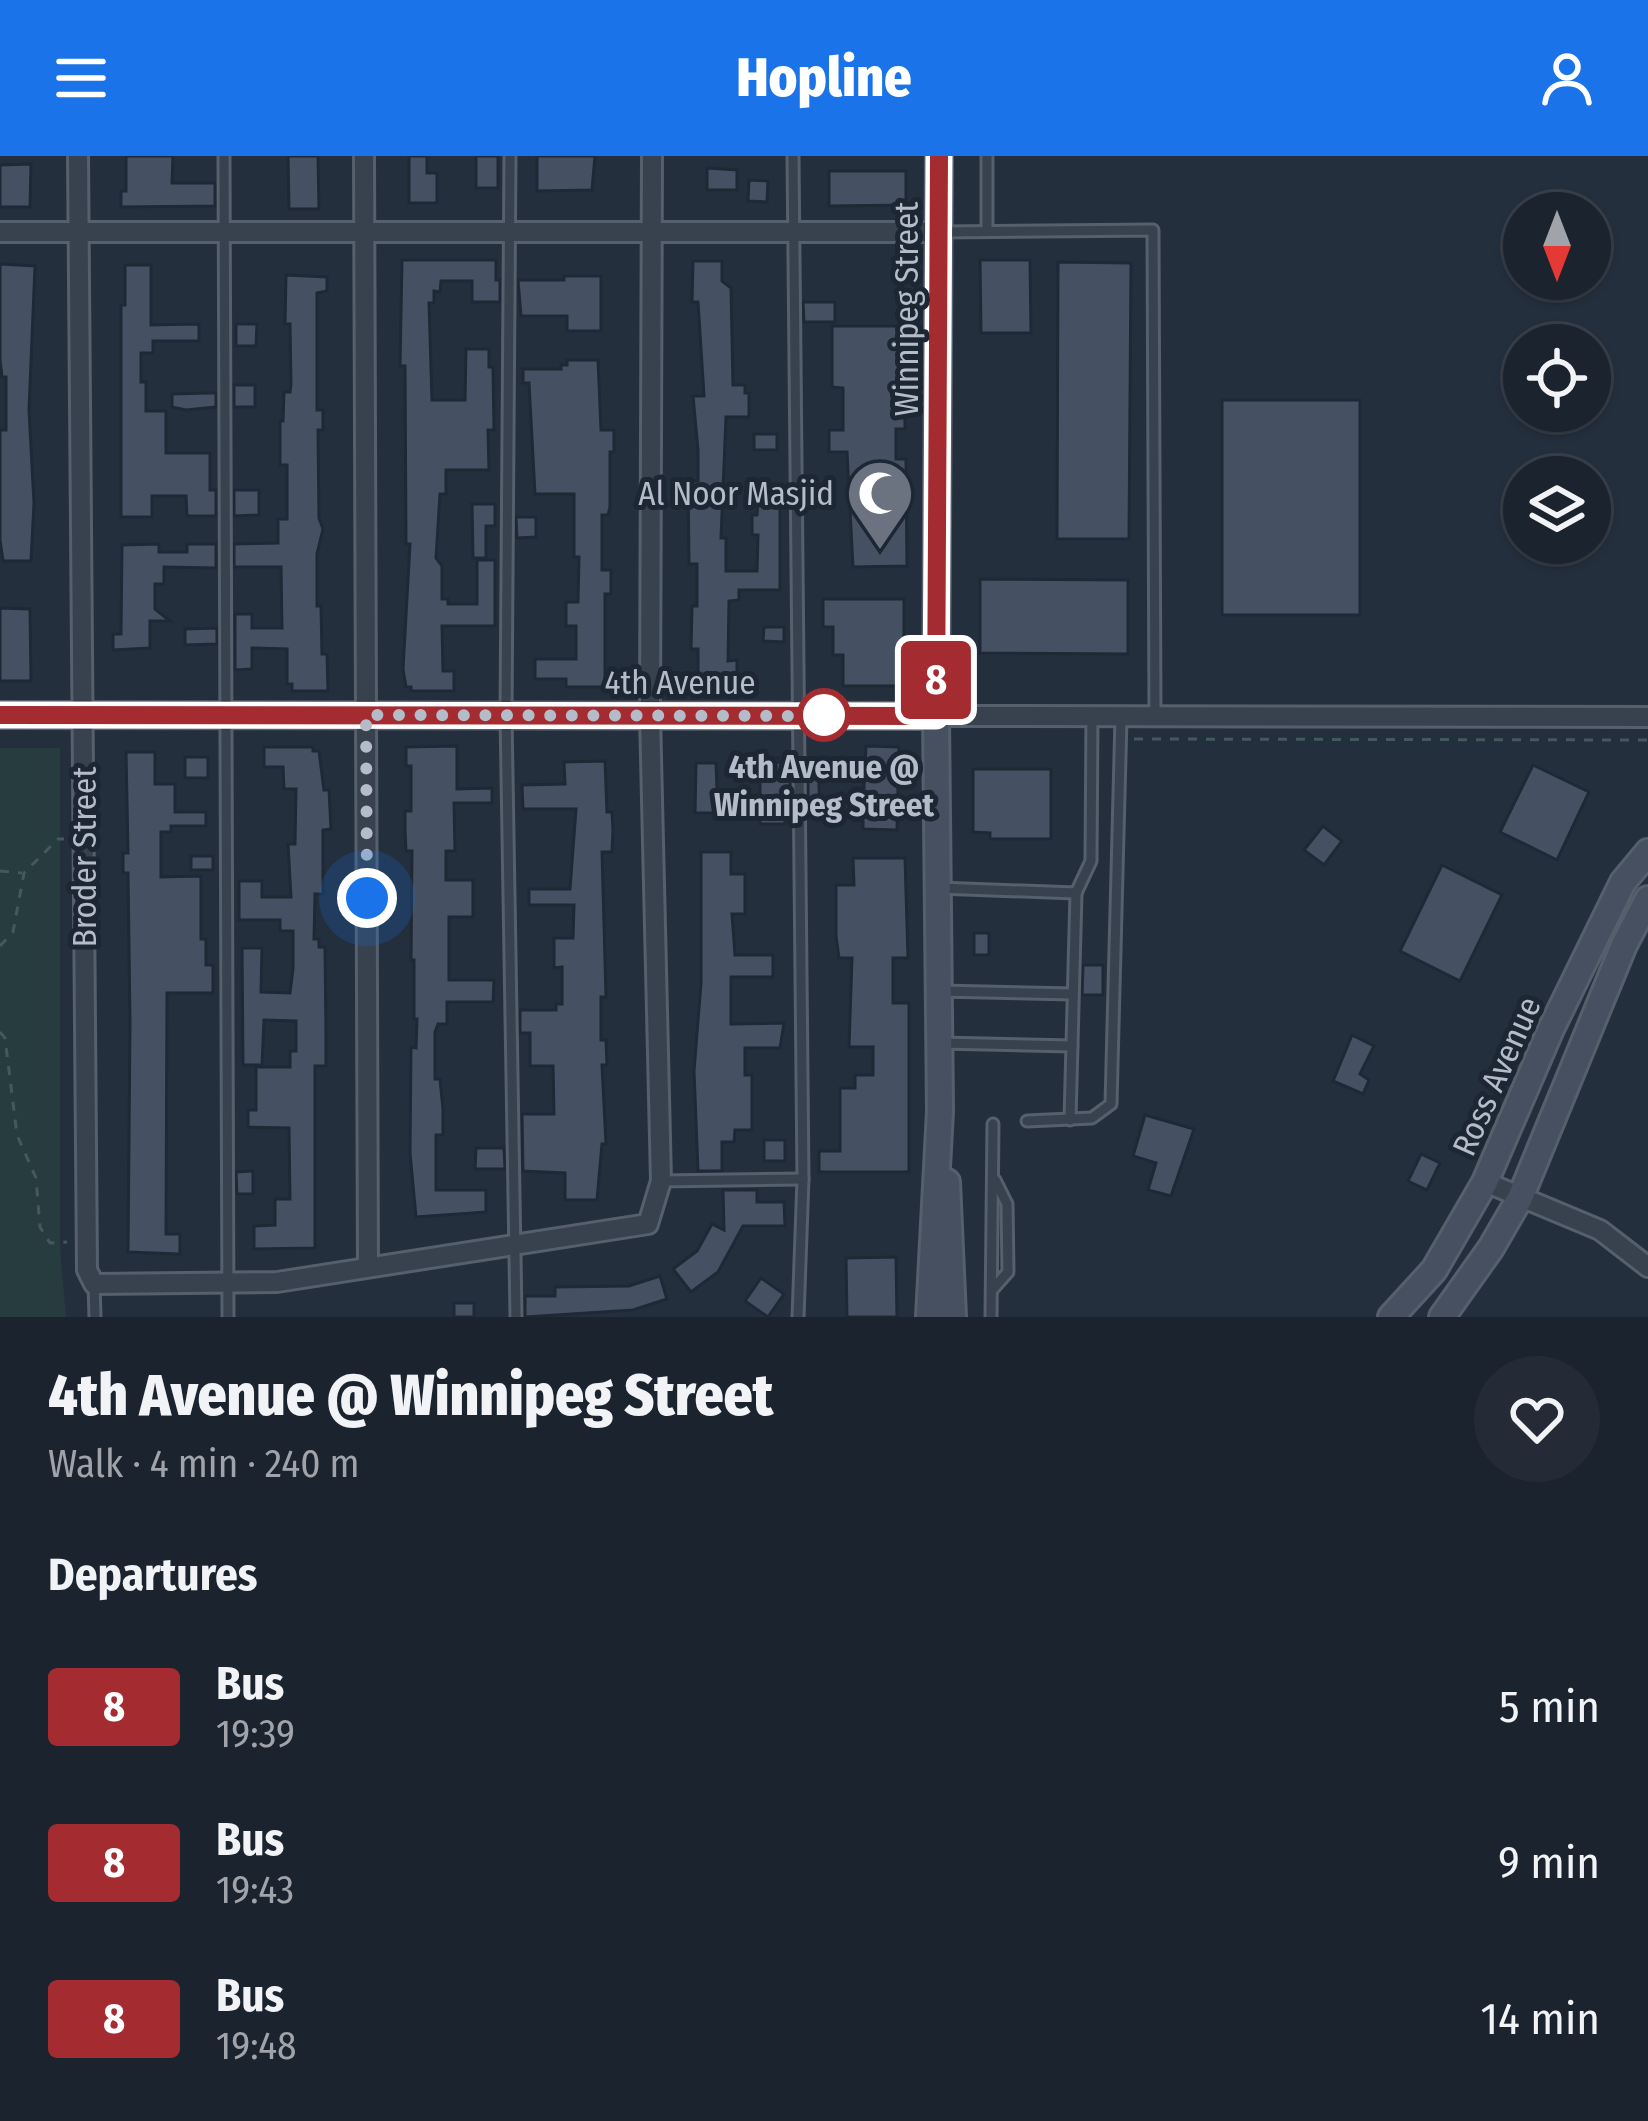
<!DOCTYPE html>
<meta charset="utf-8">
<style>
:root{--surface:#1b232e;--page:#242b36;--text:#f1f3f6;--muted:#a0a4aa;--line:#39404a;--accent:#1a73e8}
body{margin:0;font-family:"Fira Sans Condensed",sans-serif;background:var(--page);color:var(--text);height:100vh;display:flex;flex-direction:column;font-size:45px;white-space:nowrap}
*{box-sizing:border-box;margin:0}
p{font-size:39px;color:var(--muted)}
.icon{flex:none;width:66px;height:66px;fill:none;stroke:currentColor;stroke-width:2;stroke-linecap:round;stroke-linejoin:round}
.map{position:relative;height:1161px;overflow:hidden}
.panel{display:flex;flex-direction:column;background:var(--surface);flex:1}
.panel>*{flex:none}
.badge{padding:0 24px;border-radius:9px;font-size:42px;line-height:78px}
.needle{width:78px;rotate:180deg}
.controls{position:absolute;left:1503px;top:36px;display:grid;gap:24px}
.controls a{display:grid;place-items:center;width:108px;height:108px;border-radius:50%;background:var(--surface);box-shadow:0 3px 9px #0004,0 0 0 3px var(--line);font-size:60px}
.you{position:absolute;width:60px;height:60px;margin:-30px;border:9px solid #fff;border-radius:50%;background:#1a73e8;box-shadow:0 0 0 18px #1a73e833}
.map>.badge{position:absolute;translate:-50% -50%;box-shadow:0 0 0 6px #fff}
h2{padding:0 48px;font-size:45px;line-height:108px}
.round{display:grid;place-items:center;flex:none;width:126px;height:126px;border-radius:63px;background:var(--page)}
.overview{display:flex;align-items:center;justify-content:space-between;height:204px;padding:0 48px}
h1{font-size:57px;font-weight:800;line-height:90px}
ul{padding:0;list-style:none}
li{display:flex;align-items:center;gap:36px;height:156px;padding:0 48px}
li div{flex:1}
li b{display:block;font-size:45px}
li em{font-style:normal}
li .badge{min-width:132px;font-weight:700;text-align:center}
header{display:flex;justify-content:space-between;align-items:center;height:156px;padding:0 48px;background:var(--accent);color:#fff;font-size:54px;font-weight:800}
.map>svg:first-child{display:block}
.green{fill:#263c3f}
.building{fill:#455162;stroke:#1f2835;stroke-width:3}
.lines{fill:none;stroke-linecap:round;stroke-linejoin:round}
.lane-casing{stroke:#565f6c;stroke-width:15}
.street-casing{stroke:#565f6c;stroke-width:24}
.secondary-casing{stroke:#565f6c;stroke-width:30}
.path{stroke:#44595c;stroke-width:3;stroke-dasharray:9 9;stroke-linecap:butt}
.lane{stroke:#38414e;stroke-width:9}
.street{stroke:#38414e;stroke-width:18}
.secondary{stroke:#465061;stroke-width:24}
.line-casing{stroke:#fff;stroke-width:27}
.line{stroke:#a42c31;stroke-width:18}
.walk{stroke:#b4bcc9;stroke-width:12;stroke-dasharray:0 21.6}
.stop-dot{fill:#fff;stroke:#a42c31;stroke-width:6}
.labels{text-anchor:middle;stroke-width:10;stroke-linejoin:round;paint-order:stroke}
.street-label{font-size:33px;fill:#b4bcc9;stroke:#1d2633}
.poi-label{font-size:33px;fill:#b4bcc9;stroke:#1d2633;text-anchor:end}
.stop-label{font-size:33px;font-weight:bold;fill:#b4bcc9;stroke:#1d2633}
</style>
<header><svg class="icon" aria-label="menu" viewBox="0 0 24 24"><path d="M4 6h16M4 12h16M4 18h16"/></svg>Hopline<svg class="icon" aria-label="person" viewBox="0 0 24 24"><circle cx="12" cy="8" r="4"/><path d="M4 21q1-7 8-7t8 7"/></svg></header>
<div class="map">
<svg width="1648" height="1161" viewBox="0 0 1648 1161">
<rect width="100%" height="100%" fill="#242f3e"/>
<polygon class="green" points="0,592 60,592 60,1093 66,1161 0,1161"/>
<g class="building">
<polygon points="126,0 173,0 172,27 215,27 215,50 121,51 121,35 126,35"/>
<polygon points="288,0 318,0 319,53 289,53"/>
<polygon points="409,0 427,0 427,17 437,17 437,47 409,47"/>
<rect x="476" y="0" width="22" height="32"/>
<polygon points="537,0 595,0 592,34 537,35"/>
<polygon points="31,8 30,51 0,51 0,9"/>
<polygon points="707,12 737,14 737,34 707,34"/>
<polygon points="829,15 906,15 906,49 829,50"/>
<polygon points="749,24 768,25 767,46 748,45"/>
<polygon points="402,104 496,104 496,124 500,124 500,146 472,146 472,125 441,125 440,136 434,135 434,147 429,147 432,244 465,244 466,193 489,193 489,211 493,211 494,274 488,274 489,314 446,314 446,338 440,338 436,402 442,410 442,443 448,443 448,448 477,448 477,404 495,404 495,470 442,470 443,515 454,515 454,535 411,535 411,531 406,531 403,513 410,388 406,388 405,210 400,210"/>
<polygon points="980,104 1030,104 1031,177 981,177"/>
<polygon points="693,105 722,105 722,125 731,132 733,229 745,229 745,237 749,237 749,261 726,261 721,382 726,382 726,415 757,415 758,379 752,379 752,359 757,359 758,342 780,342 780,434 739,434 739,444 729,445 728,505 737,504 737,525 698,525 698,493 691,493 692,450 697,450 697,408 689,408 688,326 698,325 698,294 693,240 704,240 698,146 692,146"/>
<polygon points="1058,106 1131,107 1129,383 1057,383"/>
<polygon points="0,108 35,110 29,254 34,347 31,405 3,405 0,384 0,274 6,274 6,221 2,221 0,204"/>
<polygon points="125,109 151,109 151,169 199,168 199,185 153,185 153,197 141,197 141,226 146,226 146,255 166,255 166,297 210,297 210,334 216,334 216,360 187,360 186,340 152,340 152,361 121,361 121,149 125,149"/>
<polygon points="286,119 327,121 327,135 317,137 317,254 323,254 323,274 318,274 319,362 323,373 317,398 317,450 321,450 322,498 327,498 328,535 292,535 292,528 287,528 287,493 252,492 252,513 235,514 235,458 252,458 252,472 282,472 281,411 234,411 234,388 278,387 278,363 287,363 287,309 280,309 280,265 283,265 284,236 290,236 291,228 290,168 285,168"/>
<polygon points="564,120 601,120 601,175 567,175 567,160 521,160 518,124 564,124"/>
<polygon points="803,146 835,146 835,166 804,166"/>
<polygon points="236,168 257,168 256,190 236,190"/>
<polygon points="832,170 904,170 905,273 896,273 896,303 906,303 907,410 853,411 847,296 829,296 829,274 843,274 843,232 832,231"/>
<polygon points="567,204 598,204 601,274 614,274 614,296 610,296 610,351 608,359 602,359 602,414 611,414 611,438 605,438 605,531 566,531 566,523 535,523 535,503 576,503 576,470 566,470 566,446 578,446 579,401 574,401 574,338 535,338 529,227 523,227 523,213 561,213 561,209 567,209"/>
<rect x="234" y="229" width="21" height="22"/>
<polygon points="209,237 216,237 216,251 186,254 172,251 172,238"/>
<rect x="1222" y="244" width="138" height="215"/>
<rect x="754" y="278" width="23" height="16"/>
<polygon points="234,334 259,334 259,359 234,360"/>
<polygon points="472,348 495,348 495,370 486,370 486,402 473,402"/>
<polygon points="516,361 536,361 536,381 517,382"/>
<polygon points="159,388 159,396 187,396 187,388 216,388 216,412 164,411 164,428 155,428 155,453 170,465 150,465 150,492 113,494 113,478 121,478 122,389"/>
<polygon points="980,423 1128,424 1128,498 980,497"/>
<polygon points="823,443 904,443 904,530 843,530 843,499 833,499 833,471 823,471"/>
<polygon points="0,452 30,453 31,525 0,525"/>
<polygon points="764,471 784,471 784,486 763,485"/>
<polygon points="217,472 217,488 185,489 185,473"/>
<polygon points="457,590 457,633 492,632 492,647 454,647 455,695 446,695 446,724 473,724 473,761 449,761 449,824 494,824 493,846 447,846 447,868 438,868 435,876 435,923 440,923 443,953 443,979 436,979 436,1034 486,1034 486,1056 416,1061 410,997 411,891 416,892 417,863 414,863 414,804 411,804 412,695 406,695 405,674 405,655 411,655 411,610 406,610 406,591"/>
<polygon points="866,590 899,591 897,674 863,673 863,665 853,665 853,632 864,632"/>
<polygon points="264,591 313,591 313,595 319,595 324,634 329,634 331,673 323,674 323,738 315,738 314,783 319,783 319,791 325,791 326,877 326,910 315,910 315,1092 254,1093 254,1070 275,1069 275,1043 290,1043 289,972 248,971 248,954 256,954 256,911 290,911 290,895 296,895 296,865 264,864 262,909 243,909 242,792 262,792 261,836 290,837 293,813 293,775 280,775 280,764 239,764 239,725 262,725 262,741 291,741 288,688 295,688 296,633 284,633 283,611 264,611"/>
<polygon points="126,596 155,596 155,628 175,628 175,656 206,656 206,670 171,670 171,676 161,676 161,721 201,720 201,783 206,783 206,809 213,809 213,837 167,837 166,1078 180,1078 180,1098 128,1096 130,867 128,717 123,717 123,697 128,697"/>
<rect x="185" y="601" width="23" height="21"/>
<polygon points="760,602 778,602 778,606 790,610 790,654 785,654 785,668 760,668"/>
<polygon points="605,605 607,656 612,656 613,674 612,696 602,696 606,841 601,841 601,884 606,884 607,909 602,909 606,988 602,988 597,1044 565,1044 565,1017 523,1015 522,958 554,958 553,910 530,910 530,877 520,877 520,854 556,854 556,848 562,848 562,811 554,812 554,782 573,782 574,749 529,749 529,733 570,733 576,653 523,653 522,629 565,628 564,606"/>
<polygon points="696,607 716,607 718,657 695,657"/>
<polygon points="1533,609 1589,636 1557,704 1500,676"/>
<polygon points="808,610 818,610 820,652 808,653"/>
<polygon points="973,613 1051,613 1051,683 990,683 990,677 973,676"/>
<polygon points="1323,670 1342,685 1324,709 1304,694"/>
<polygon points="701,696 731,696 731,718 745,718 745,758 732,758 735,799 773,799 773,821 731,821 731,868 784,867 780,892 745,892 745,919 752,919 752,974 735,974 734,986 722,986 722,1015 698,1015 694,915 701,827"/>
<rect x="191" y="700" width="22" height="14"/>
<polygon points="853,702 905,702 908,802 893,802 893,847 909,847 909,1016 819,1016 819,995 840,995 840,932 855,932 855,919 873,919 873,891 849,891 852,802 839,802 836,780 836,729 854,729"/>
<polygon points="1442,709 1502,739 1460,825 1400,795"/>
<rect x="974" y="777" width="15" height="22"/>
<polygon points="1083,809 1103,809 1103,839 1082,839"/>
<polygon points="1352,879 1374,890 1360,918 1369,924 1363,938 1333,925"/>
<polygon points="1145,959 1194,973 1171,1040 1148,1034 1156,1007 1133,1000"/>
<rect x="764" y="984" width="21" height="21"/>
<polygon points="476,992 504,992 505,1013 475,1013"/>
<polygon points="1421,998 1440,1007 1427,1034 1408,1025"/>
<polygon points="253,1015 253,1038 237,1038 236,1016"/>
<polygon points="723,1034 757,1034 757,1046 784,1046 785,1070 743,1070 718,1116 691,1136 673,1113 697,1095 712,1068 724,1074"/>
<polygon points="896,1101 897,1161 847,1161 846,1102"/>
<polygon points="660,1120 667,1143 633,1154 525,1161 525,1140 555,1140 555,1131 629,1130"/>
<polygon points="761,1122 784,1138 768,1161 745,1145"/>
<rect x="454" y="1147" width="20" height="14"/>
</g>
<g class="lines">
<defs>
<g id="lane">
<polyline points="224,0 228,1161"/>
<polyline points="510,0 506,559 516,1161"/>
<polyline points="793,0 803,1023 798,1161"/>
<polyline points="987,0 987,75"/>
<polyline points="943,76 1153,74 1155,560"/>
<polyline points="938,732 1076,737 1091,705 1092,560"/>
<polyline points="939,835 1073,838"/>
<polyline points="939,887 1072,890"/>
<polyline points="1070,964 1076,737"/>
<polyline points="1027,965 1092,962 1111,948 1121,562"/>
<polyline points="661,1025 803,1023"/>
<polyline points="94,1128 95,1161"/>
<polyline points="992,1134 1008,1116 1007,1048 995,1024"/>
<polyline points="991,1161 993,968"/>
</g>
<g id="street">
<polyline points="78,0 87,1114 94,1128 277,1126 648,1068 661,1025 650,559 652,0"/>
<polyline points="364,0 368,1111"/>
<polyline points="0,76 939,76"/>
<polyline points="936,560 1648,561"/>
<polyline points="1485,1026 1600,1074 1648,1111"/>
</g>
<g id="secondary">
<polyline points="0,559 936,560"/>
<polyline points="947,1026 953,1161"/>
<polyline points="929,1161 940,955 936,560 939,0"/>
<polyline points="1391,1161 1434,1114 1485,1026 1551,873 1623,726 1648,696"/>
<polyline points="1442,1161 1491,1092 1520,1042 1624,789 1648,743"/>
</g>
</defs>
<use href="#lane" class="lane-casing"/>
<use href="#street" class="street-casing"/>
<use href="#secondary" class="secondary-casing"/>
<g class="path">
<polyline points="1134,583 1648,584"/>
<polyline points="0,715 22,717"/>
<polyline points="0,790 13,776 24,717 58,683 64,683"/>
<polyline points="0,876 5,882 17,979 36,1022 40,1071 50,1087 67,1086"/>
</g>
<use href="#lane" class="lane"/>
<use href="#street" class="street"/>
<use href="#secondary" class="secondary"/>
</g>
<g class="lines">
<defs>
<polyline id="line" points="0,559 936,560 939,0"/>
</defs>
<use href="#line" class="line-casing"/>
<use href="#line" class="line"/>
<polyline class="walk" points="367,742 366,559 843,560 824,559"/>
</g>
<defs>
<symbol id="mosque-pin" viewBox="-11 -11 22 30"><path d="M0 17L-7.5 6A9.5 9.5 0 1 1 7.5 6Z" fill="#6b7280" stroke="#1d2633"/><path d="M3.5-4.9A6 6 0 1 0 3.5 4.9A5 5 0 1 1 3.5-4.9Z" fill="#fff"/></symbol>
</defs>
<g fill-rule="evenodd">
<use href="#mosque-pin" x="842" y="299" width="76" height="104"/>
</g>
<circle class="stop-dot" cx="824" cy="559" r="24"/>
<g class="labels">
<g class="street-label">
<text transform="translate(906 153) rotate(-90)" y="12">Winnipeg Street</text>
<text x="680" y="538">4th Avenue</text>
<text transform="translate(84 701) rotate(-90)" y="12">Broder Street</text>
<text transform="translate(1496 920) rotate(-66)" y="12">Ross Avenue</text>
</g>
<g class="poi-label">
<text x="834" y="349">Al Noor Masjid</text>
</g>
<g class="stop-label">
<text x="824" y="622">4th Avenue @<tspan x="824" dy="38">Winnipeg Street</tspan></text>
</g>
</g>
</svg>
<div class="controls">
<a><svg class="needle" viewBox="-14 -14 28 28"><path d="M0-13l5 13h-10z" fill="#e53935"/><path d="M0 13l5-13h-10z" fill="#a0a4aa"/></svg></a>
<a><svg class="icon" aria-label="locate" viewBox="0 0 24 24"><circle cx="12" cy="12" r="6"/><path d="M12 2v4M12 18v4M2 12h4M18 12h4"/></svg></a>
<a><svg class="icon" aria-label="layers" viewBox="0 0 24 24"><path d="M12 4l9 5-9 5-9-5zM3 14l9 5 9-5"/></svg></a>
</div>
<div class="you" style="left:367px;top:742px"></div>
<b class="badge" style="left:936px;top:524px;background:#a42c31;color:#fff">8</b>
</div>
<section class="panel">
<div class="overview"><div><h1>4th Avenue @ Winnipeg Street</h1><p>Walk · 4 min · 240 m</p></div><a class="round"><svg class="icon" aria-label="heart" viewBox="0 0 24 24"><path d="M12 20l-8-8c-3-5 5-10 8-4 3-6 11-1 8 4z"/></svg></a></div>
<h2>Departures</h2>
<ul>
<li><span class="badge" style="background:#a42c31;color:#fff">8</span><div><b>Bus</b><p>19:39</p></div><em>5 min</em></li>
<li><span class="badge" style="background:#a42c31;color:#fff">8</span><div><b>Bus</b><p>19:43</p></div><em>9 min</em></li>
<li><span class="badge" style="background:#a42c31;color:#fff">8</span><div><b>Bus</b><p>19:48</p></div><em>14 min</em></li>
</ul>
</section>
